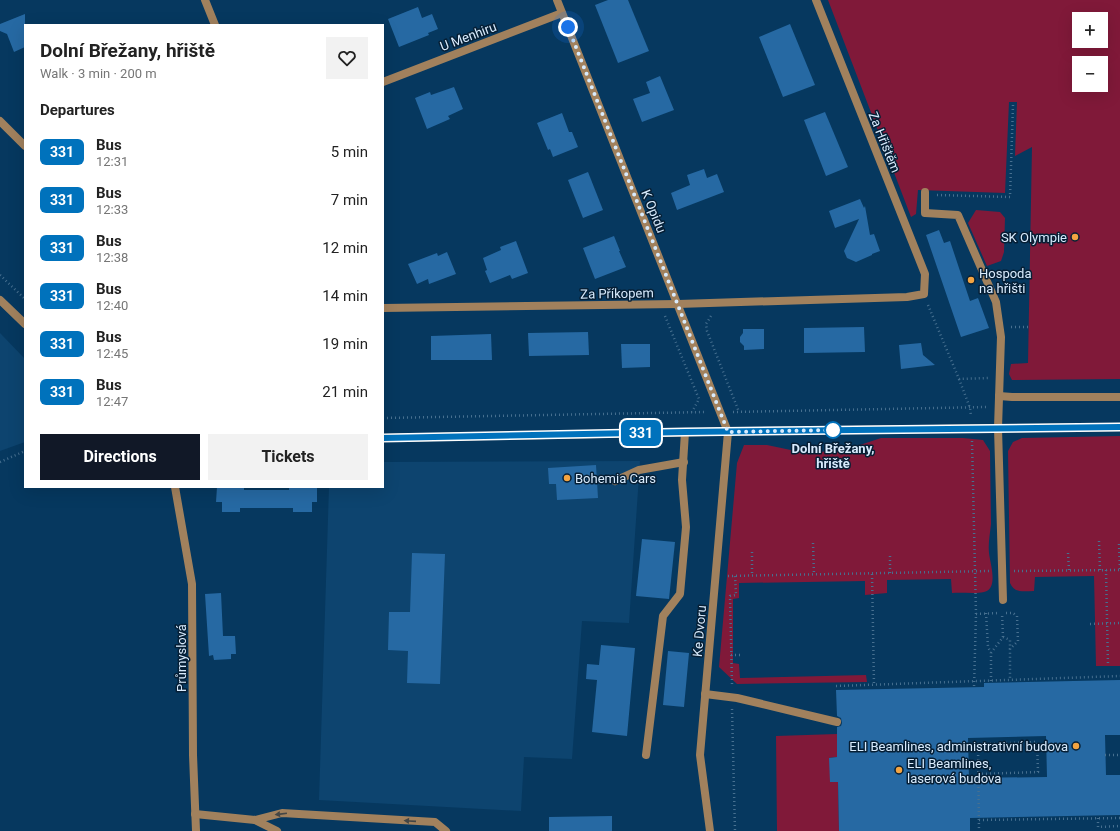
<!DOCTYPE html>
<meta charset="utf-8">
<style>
:root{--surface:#fff;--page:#f2f2f2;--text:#222;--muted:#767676;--accent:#111827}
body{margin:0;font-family:Roboto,sans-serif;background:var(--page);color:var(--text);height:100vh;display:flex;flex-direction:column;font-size:15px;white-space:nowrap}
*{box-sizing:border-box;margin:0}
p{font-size:13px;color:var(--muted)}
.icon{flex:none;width:22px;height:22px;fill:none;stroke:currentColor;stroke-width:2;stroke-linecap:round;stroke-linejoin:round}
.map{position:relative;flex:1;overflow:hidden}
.side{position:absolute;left:24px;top:24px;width:360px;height:464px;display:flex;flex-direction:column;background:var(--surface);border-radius:0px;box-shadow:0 4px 16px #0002}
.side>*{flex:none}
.badge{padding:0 8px;border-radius:6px;font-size:14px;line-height:26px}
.fabs{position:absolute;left:1072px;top:12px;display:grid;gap:8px}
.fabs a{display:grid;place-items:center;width:36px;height:36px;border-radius:0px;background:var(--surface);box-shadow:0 4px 16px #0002;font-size:20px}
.you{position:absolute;width:20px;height:20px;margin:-10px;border:3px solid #fff;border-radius:50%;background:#1a73e8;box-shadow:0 0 0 6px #1a73e833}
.map>.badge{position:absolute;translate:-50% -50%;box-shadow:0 0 0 2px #fff}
h2{padding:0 16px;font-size:15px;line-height:36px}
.round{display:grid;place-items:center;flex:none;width:42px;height:42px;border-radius:0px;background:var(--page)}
.summary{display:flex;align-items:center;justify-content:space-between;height:68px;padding:0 16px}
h1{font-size:19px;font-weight:700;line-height:30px}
.primary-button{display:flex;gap:8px;margin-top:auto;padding:8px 16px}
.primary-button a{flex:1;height:46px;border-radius:0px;background:var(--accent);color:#fff;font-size:16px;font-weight:700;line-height:46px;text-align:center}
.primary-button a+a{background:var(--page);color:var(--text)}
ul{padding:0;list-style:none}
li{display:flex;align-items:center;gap:12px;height:48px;padding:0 16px}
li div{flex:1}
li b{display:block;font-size:15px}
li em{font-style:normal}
li .badge{min-width:44px;font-weight:700;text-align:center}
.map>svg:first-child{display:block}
.built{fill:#0d446f}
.green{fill:#801939;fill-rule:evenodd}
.building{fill:#2669a3;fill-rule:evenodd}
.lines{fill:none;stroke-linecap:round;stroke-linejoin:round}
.path{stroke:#477090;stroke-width:2.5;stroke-dasharray:1 3;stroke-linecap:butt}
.service{stroke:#a1815d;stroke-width:8}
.minor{stroke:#a1815d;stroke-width:8}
.tertiary{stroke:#a1815d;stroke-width:8}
.oneway{fill:#444645}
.line-casing{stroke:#fff;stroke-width:9}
.line{stroke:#0072bc;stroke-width:6}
.walk{stroke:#d8ebfd;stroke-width:4;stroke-dasharray:0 7.2}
.poi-dot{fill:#f3a442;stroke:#061f35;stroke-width:1.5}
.stop-dot{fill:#fff;stroke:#0072bc;stroke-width:2}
.labels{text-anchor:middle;stroke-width:3;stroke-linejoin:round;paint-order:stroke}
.street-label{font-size:13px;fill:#d8ebfd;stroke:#061f35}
.poi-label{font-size:13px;fill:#d8ebfd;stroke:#061f35;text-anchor:start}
.stop-label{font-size:13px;font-weight:bold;fill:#d8ebfd;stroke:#061f35}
</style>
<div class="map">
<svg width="1120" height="831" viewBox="0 0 1120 831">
<rect width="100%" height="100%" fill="#06385f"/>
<g class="built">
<polygon points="0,333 25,359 25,442 0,451"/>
<polygon points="640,461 629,623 582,621 572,759 524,757 521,811 319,800 329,487 383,487 383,462"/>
</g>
<g class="green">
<path d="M828 0H1120V379L1012 380 1009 374 1011 364 1028 363 1032 147 1015 156 1017 102H1009L1005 193 918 190 916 214 911 217ZM1079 19H1101V41H1079ZM1079 63H1101V85H1079Z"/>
<polygon points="976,210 1000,212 1005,218 1004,252 1001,261 987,266 968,223"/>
<path d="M1120 436V666H1096L1094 576 1035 577 1034 591C1024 591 1015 594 1010 583L1008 451 1013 442 1022 438Z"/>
<path d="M881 438H963L983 440 990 451 991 524C990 534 988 543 989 553 990 563 999 589 984 592 975 594 962 592 952 593L951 579 887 580V593L865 595V581L739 583V598L733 599V663L739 664 740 678 866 675 867 682 737 684 719 667 737 463 744 445H767L805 453 845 450Z"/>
<polygon points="837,734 837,757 829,758 838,782 839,831 777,831 776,736"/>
</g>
<g class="building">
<polygon points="608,0 628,0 649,51 618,63 595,5"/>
<polygon points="418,7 422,18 432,14 438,29 428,33 429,35 399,47 388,19"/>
<polygon points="25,14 25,47 14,52 7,34 0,31 0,24"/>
<polygon points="790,24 815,85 783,97 759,37"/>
<polygon points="660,76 674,110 642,122 633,99 650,93 646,82"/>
<polygon points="454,87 463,109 448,116 450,119 427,129 415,98 430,92 431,95"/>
<polygon points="825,112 848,167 826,176 804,120"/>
<polygon points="562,113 569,132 572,132 578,147 553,157 550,149 548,150 537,123"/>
<polygon points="704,169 707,178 717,174 724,192 677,210 671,193 690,185 687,175"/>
<polygon points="588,172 603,210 583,218 568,180"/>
<polygon points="860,199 864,208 865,206 870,235 874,234 880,251 872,254 872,255 856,262 847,258 844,251 859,219 835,228 829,211"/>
<polygon points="939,230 944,243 950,241 970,301 978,298 989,328 961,337 926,235"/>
<polygon points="614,236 620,251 619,251 626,267 595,279 583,248"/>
<polygon points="516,241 528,273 512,279 510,275 490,283 485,271 487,270 483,258 501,250 500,247"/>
<polygon points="447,252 456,274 429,284 428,279 417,284 408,264 437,253 438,256"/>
<polygon points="864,327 865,352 804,353 804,328"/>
<polygon points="743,329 764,329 764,349 744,350 744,346 740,342 740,337 743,333"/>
<polygon points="588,332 589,355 529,356 528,333"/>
<polygon points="491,334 492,360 431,360 431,336"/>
<polygon points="921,343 923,355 935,365 901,369 899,345"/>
<polygon points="621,344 650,344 650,367 622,368"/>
<polygon points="596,465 598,498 557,500 556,484 549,484 548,468"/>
<polygon points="217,487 244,487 244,490 289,490 289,487 317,487 317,502 312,502 312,512 293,512 293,508 240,508 240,512 222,512 222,502 216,502"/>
<polygon points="642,539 675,542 669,599 636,596"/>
<polygon points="412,553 445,554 440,684 407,683 408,651 388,650 389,612 410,612"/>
<polygon points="221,593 223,636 235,636 236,654 231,654 231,659 214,660 213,655 209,656 205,594"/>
<polygon points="601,645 635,648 627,736 592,732 597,680 586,679 587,664 599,665"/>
<polygon points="668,651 689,653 684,707 663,705"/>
<path d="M1120 680V735H1105L1106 775H1120V815L970 818V831H839L838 782H830L829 758 837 757V727L841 726 842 723 841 718 837 716 836 690 984 687V683ZM1046 736 1047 777 969 778 968 738Z"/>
<polygon points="612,816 612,831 549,831 549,817"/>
</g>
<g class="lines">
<g class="path">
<polyline points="937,195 1010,197 1013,105"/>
<polyline points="0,275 25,299"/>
<polyline points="928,305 959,379 988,378"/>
<polyline points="665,316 699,399 692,412"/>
<polyline points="711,316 706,324 707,331 739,412"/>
<polyline points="1011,327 1029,327"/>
<polyline points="959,379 970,408 971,416"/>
<polyline points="733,412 986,407"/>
<polyline points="383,418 706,412"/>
<polyline points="972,441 976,614 974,688"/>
<polyline points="0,462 25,451"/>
<polyline points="1099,541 1100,570"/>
<polyline points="813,543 814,575"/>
<polyline points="1119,544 1120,570"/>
<polyline points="752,552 752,576"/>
<polyline points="1068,553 1069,570"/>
<polyline points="890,556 890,573"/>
<polyline points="1106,570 1108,666"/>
<polyline points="1014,571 1120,570"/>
<polyline points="872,574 874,685"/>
<polyline points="728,576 989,571"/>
<polyline points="986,613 988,647 991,653"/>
<polyline points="1006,613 1013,613 1017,616 1018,641 1010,649 1010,680"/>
<polyline points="976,614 999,613"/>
<polyline points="1090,624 1120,623"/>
<polyline points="1003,637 1010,640 1010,649"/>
<polyline points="731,655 740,655"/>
<polyline points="991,681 991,653 1003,637 1002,613"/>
<polyline points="732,684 730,596 736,595 735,576"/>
<polyline points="836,686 1120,676"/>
<polyline points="732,709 735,831"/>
<polyline points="1105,755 1120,755"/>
<polyline points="978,774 1038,772 1037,742 978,744 979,831"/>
<polyline points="1098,818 1098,827 1120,826"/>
<polyline points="979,820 1120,818"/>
</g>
<g class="service">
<polyline points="925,192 925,213 958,215 996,302 1001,337 998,428 1003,600"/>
<polyline points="999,396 1012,397 1120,397"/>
<polyline points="615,481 639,470 684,462"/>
<polyline points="175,487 192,584 193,755 196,831"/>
<polyline points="705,694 737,698 837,722"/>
<polyline points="646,755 663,616 680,594 686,527 682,480 685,432"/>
<polyline points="195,814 255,820 282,813 435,822 446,831"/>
<polyline points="255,820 277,831"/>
<polyline points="710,831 700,755 728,432"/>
</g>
<g class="minor">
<polyline points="205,0 215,25"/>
<polyline points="557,0 728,432"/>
<polyline points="383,82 562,13"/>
<polyline points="0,121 25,146"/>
<polyline points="383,308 678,304 907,297 924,294 925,274 816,0"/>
</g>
<g class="tertiary">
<polyline points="0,300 25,324"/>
<polyline points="383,438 756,431 1120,427"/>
</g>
</g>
<defs><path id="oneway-solid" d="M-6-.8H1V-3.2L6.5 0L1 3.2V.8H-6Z"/></defs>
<g class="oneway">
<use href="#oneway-solid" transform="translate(281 814) rotate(173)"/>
<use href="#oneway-solid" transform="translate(410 821) rotate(-176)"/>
</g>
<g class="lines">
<defs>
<polyline id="line" points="383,438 685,432 1120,427"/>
</defs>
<use href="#line" class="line-casing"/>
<use href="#line" class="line"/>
<polyline class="walk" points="568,27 728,432 833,430"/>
</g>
<g class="poi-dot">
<circle cx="1075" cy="237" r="4"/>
<circle cx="971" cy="280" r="4"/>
<circle cx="567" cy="478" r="4"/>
<circle cx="1076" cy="746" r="4"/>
<circle cx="899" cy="770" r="4"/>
</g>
<circle class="stop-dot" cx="833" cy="430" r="8"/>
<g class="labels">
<g class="street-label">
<text transform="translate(468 36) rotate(-21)" y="5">U Menhiru</text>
<text transform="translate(885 142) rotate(68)" y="5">Za Hřištěm</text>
<text transform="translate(654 211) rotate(68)" y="5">K Opidu</text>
<text transform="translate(617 293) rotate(-1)" y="5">Za Příkopem</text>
<text transform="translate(699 631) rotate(-85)" y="5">Ke Dvoru</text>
<text transform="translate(181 658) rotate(-90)" y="5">Průmyslová</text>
</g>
<g class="poi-label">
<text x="1067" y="242" text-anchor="end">SK Olympie</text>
<text x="979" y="278">Hospoda<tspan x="979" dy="15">na hřišti</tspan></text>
<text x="575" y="483">Bohemia Cars</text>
<text x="1068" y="751" text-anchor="end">ELI Beamlines, administrativní budova</text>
<text x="907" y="768">ELI Beamlines,<tspan x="907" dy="15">laserová budova</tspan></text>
</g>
<g class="stop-label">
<text x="833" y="453">Dolní Břežany,<tspan x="833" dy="15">hřiště</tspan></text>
</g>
</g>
</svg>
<div class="fabs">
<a>+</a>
<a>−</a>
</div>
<div class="you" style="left:568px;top:27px"></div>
<b class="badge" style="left:641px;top:433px;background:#0072bc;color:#fff">331</b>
<section class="side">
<div class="summary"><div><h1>Dolní Břežany, hřiště</h1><p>Walk · 3 min · 200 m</p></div><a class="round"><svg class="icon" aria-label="heart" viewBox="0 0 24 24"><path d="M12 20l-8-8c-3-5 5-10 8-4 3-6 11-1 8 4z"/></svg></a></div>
<h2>Departures</h2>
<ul>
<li><span class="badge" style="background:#0072bc;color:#fff">331</span><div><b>Bus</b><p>12:31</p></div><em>5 min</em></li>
<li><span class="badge" style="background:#0072bc;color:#fff">331</span><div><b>Bus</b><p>12:33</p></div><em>7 min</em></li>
<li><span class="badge" style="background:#0072bc;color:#fff">331</span><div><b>Bus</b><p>12:38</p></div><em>12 min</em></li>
<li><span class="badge" style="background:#0072bc;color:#fff">331</span><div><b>Bus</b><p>12:40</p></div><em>14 min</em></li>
<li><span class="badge" style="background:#0072bc;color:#fff">331</span><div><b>Bus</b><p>12:45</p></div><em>19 min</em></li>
<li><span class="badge" style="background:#0072bc;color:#fff">331</span><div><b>Bus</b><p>12:47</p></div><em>21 min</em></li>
</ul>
<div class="primary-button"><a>Directions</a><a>Tickets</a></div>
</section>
</div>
